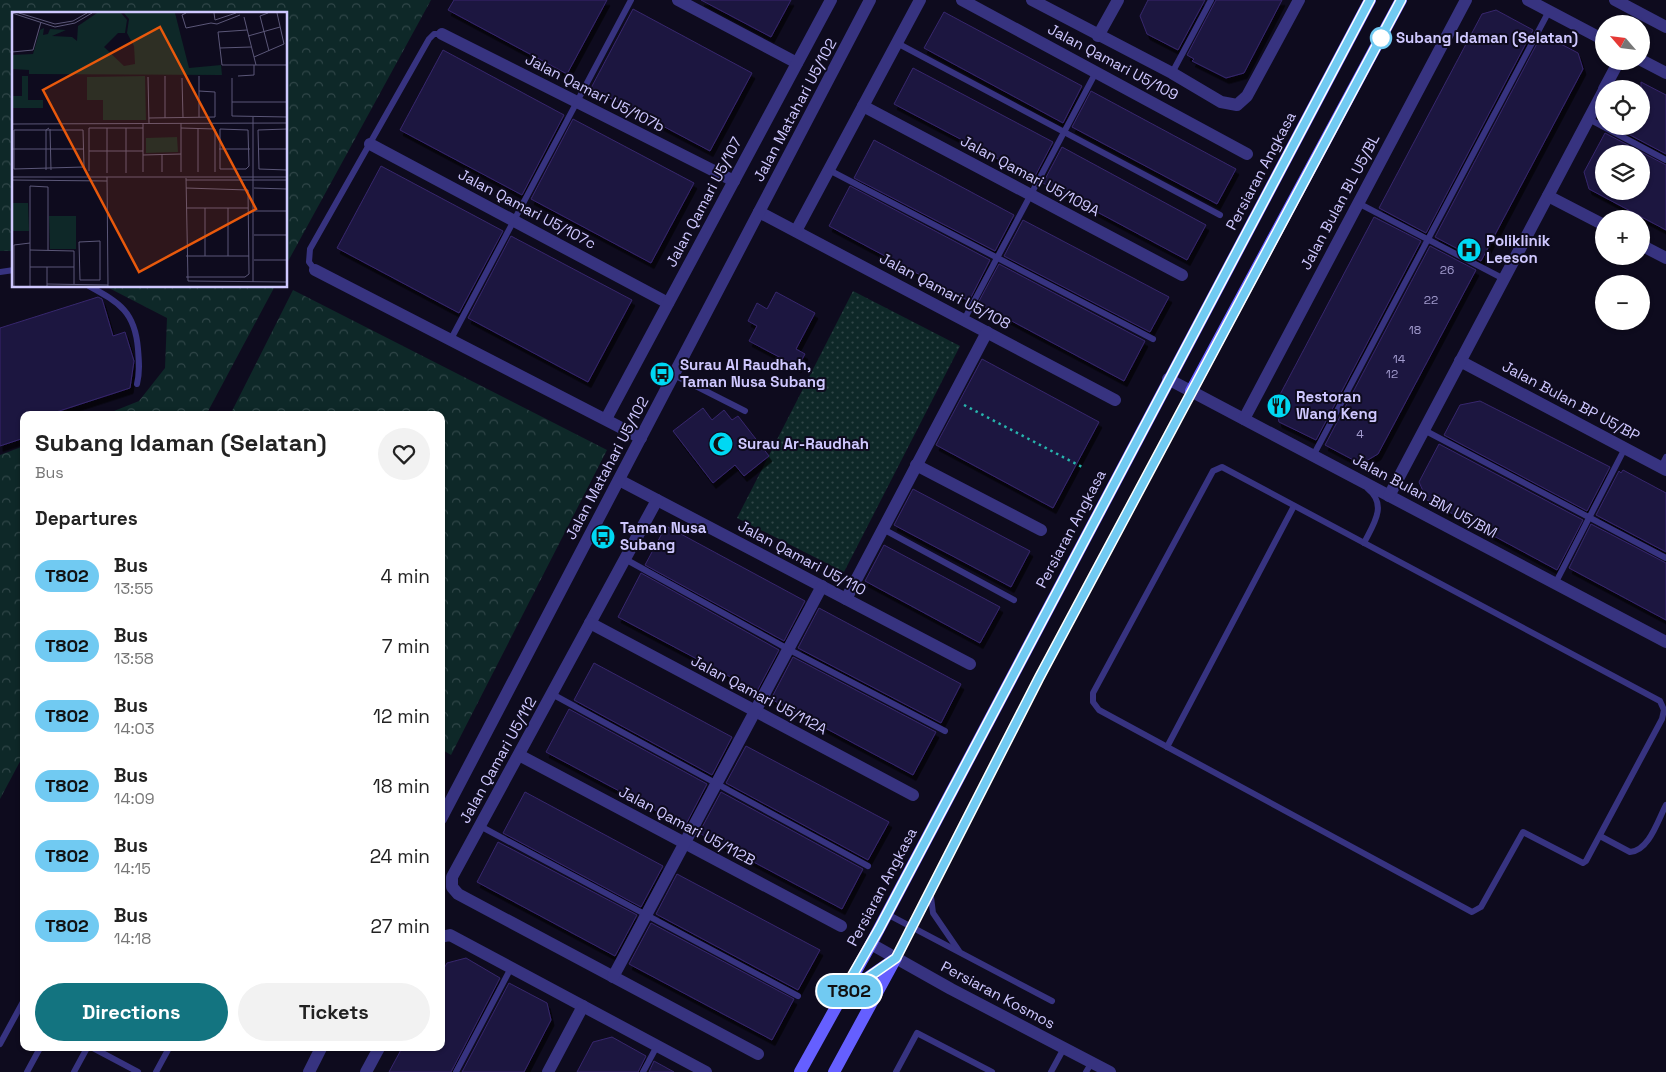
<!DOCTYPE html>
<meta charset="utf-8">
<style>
:root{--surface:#fff;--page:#f2f2f2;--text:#222;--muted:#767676;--accent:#137480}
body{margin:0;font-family:"Space Grotesk",sans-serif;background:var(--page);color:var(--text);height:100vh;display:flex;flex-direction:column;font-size:19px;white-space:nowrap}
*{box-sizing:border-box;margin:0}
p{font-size:16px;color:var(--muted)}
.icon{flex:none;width:28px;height:28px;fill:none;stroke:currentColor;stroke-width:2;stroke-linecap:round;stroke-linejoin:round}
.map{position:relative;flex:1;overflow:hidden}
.panel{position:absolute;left:20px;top:411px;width:425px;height:640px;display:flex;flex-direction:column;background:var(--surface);border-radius:10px;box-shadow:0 1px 4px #0004}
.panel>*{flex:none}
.badge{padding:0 10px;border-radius:16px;font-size:18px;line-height:32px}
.needle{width:32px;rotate:298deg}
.controls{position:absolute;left:1595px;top:15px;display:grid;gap:10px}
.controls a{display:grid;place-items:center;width:55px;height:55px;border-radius:50%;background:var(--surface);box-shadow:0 1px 4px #0004;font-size:25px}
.map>.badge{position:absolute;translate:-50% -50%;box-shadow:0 0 0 2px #fff}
h2{padding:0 15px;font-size:19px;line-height:45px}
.round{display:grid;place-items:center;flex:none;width:52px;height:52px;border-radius:26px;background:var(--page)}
.summary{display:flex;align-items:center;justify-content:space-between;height:85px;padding:0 15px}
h1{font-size:24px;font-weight:700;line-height:38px}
.action{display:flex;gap:10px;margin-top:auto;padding:10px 15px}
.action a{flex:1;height:58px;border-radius:30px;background:var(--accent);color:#fff;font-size:20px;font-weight:700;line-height:58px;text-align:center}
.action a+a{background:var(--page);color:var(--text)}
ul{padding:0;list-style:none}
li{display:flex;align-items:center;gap:15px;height:70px;padding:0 15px}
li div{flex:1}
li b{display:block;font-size:19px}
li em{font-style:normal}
li .badge{min-width:55px;font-weight:700;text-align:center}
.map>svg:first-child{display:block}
.forest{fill:url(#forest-crowns)}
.park{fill:url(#park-dots)}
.building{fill:#1f1640;stroke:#36276d;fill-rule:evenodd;filter:url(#shadow)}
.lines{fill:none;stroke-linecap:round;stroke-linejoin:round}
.path{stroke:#27b4ad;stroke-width:2.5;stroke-dasharray:2.5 4;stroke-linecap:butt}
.lane{stroke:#373380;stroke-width:6}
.street{stroke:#373380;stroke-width:12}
.secondary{stroke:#655fff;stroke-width:12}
.line-casing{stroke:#fff;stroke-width:11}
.line{stroke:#71caf2;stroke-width:8}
.stop-dot{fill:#fff;stroke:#71caf2;stroke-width:2.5}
.labels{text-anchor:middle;stroke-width:4;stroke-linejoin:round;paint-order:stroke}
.number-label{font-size:12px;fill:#a39ccf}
.stop-label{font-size:15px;font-weight:bold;fill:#cfc8ff;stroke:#0e0b1e;text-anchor:start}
.street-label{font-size:15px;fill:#cfc8ff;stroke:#0e0b1e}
.poi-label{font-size:15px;font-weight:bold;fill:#cfc8ff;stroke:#0e0b1e;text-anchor:start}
.inset-road{fill:none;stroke:#5b5778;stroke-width:1}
.view{fill:#e8590c;fill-opacity:0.15;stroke:#e8590c;stroke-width:2.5}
.inset-edge{fill:none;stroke:#cfc8ff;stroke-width:2.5}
</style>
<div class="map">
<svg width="1666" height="1072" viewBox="0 0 1666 1072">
<defs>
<pattern id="forest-crowns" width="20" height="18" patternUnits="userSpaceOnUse" patternTransform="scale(1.25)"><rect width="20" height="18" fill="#0e2828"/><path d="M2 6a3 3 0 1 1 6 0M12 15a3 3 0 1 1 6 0" fill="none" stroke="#304648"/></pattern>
<pattern id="park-dots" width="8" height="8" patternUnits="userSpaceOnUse" patternTransform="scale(1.25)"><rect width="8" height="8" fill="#0e2828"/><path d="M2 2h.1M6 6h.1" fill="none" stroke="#304648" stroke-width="1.8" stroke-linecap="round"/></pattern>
<filter id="shadow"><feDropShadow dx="3" dy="5.5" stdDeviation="0" flood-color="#0009"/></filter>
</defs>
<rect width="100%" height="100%" fill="#0e0b1e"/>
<g class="forest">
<polygon points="0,0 431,0 286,265 286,14 14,14 14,251 0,251"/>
<polygon points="105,286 275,286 206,415 104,415 139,401 165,368 167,318"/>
<polygon points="293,290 607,450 451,755 441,749 441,415 230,415"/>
<polygon points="24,446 24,754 0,799 0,455"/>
</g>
<polygon class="park" points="853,291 960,346 844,572 737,518"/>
<g class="building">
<polygon points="454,0 607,0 567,74 448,10"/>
<polygon points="701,0 791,0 771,37"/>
<polygon points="1148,0 1205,0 1178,50 1147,34 1140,16"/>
<polygon points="1216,0 1282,0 1244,73 1226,78 1192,61 1194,59 1187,55"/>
<polygon points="633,9 752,73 710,151 591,88"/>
<polygon points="1496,10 1533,30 1426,233 1379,208 1482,14"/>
<polygon points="944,12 1082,86 1063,123 924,48"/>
<polygon points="1542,34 1578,53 1583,69 1481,261 1435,237"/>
<polygon points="443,50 564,115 522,195 400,130"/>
<polygon points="913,68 1053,142 1034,178 894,104"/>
<polygon points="1641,82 1666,95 1666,154 1613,126 1641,126"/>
<polygon points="1091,91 1236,169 1217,204 1072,127"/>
<polygon points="573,119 694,183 651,263 531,199"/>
<path d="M1605 133 1666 165V230L1589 189 1584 172ZM1604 154H1641V191H1604Z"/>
<polygon points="874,140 1014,215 995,251 854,178"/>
<polygon points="1062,147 1206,225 1187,260 1043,183"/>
<polygon points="381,166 503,231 459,313 337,248"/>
<polygon points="850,186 990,260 970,299 967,300 829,226"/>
<polygon points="1374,217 1421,241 1316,440 1279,422 1275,404"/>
<polygon points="1023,220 1169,297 1150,332 1004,256"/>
<polygon points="511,236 632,300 588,382 468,318"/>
<polygon points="1430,246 1476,270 1378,454 1361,464 1325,445"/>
<polygon points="999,264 1145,341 1124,381 978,303"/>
<polygon points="776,292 815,313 796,349 805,354 798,367 749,341 757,326 748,321 757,303 767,309"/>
<polygon points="98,297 102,299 113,336 125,332 134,361 130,388 47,415 24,415 24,438 0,446 0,328"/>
<polygon points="982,359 1099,422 1053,508 936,445"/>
<polygon points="1480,401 1610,467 1587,511 1444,435 1460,405"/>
<polygon points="703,408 712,420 724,410 732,420 738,416 769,456 744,476 735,465 713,483 673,431"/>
<polygon points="1439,444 1583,520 1557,570 1427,500 1419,482"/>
<polygon points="1623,470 1666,493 1666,552 1596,515 1619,471 1621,473"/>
<polygon points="913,489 1030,551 1011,587 894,525"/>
<polygon points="1591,524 1666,563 1666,620 1569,568"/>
<polygon points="666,526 805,601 784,641 645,565"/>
<polygon points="884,545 1000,607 980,643 865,581"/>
<polygon points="641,573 779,650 757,691 618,617"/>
<polygon points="819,608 961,684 941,723 798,648"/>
<polygon points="793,657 936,732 913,775 771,699"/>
<polygon points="594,663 732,737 712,775 574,700"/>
<polygon points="569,709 707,784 685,826 546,752"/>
<polygon points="746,746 889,822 868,860 726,783"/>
<polygon points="525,792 663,866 641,907 503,833"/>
<polygon points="721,792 863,869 842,909 699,833"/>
<polygon points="498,842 637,915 615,956 477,882"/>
<polygon points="677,874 820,950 798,990 656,914"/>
<polygon points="651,923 794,999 772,1040 629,964"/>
<polygon points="466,958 500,978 451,1072 389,1072 402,1048 441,1048 441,974 447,963"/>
<polygon points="509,983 547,1003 551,1020 524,1072 462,1072"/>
<polygon points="612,1037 646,1056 638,1072 577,1072 593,1042"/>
<polygon points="654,1061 674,1072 649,1072"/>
</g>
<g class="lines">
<polyline class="path" points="964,405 1084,468"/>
<g class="lane">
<polyline points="897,43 1220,215"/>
<polyline points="1172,73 1211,0"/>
<polyline points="1589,119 1666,160"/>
<polyline points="829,170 1153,339"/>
<polyline points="1358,203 1504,279"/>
<polyline points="315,270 309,262 310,249 429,39 434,34 442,34"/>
<polyline points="0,272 14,270"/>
<path d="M89 286C120 303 135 312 138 349 139 361 140 372 137 384"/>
<polyline points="964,320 1096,72"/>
<polyline points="451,339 631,0"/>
<polyline points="674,375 745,411"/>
<polyline points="1424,430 1666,558"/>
<polyline points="1313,456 1549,11"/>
<polygon points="1222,467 1660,701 1664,710 1662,719 1586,861 1583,863 1523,832 1481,907 1472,912 1099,710 1093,702 1093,693 1213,471"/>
<polyline points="1661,467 1666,457"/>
<polyline points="883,529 1014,600"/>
<path d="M1364 543C1373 525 1388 505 1368 489"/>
<polyline points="625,559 788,649 945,731"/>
<polyline points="1555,584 1625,448"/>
<polyline points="552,694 868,866"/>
<polyline points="1167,747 1294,506"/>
<polyline points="480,826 798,996"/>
<path d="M1600 836 1630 852C1649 851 1658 820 1666 805"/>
<polyline points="930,889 933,913 959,951"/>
<polyline points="887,914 1052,1001"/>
<polyline points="896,958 1039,678 1191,391"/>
<polyline points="0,1044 24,1000"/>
<polyline points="93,1048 138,1072"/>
<polyline points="27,1072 40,1048"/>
<polyline points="74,1072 87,1048"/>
<polyline points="156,1072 169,1048"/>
<polyline points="456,1072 511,968"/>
<polyline points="643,1072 657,1046"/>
<polyline points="896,1072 917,1033 992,1072"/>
<polyline points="1051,1072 1064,1048"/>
<polyline points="1086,1072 1092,1062"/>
</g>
<g class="street">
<polyline points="678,0 797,63"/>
<polyline points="962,0 1247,154"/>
<polyline points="1032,0 1172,73 1221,102 1237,105 1247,96 1299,0"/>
<polyline points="1528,0 1604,40"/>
<polyline points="1615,0 1666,27"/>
<polyline points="442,34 734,181"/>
<polyline points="1098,36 1118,0"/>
<polyline points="1641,60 1666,73"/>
<polyline points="1604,89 1619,61"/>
<polyline points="863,106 1182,275"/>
<polyline points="370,144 668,303"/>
<polyline points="1548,196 1604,225"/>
<polyline points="759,212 1115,400"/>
<polyline points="796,231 920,0"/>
<polyline points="1641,245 1666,258"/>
<polyline points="315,270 641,438"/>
<polyline points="1460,361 1666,470"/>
<polyline points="1168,379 1666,642"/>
<polyline points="606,419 831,0"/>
<polyline points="1244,419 1466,0"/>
<polyline points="916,465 1041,530"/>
<polyline points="619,480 970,664"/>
<polyline points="1389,496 1604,90"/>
<polyline points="657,500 452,877 452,887 458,894 758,1054"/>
<polyline points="846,599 987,332"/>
<polyline points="590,623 913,795"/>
<polyline points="519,755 841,926"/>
<polyline points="441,819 870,0"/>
<polyline points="441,937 450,935 706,1072"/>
<polyline points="871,944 951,989 1110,1072"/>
<polyline points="613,977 822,586"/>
<polyline points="309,1072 321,1048"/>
<polyline points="366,1072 379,1048"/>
<polyline points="548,1072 583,1006"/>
</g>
<g class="secondary">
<polyline points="1191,391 1401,0"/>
<polyline points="844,994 895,959"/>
<polyline points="800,1072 871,944 1370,0"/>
<polyline points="834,1072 896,958"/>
</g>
</g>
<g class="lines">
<defs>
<polyline id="line" points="1370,0 879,929 840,997 896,958 1039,678 1401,0"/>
</defs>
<use href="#line" class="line-casing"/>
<use href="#line" class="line"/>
</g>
<defs>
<symbol id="hospital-disc" viewBox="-11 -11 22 22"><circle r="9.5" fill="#00d8f3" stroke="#0e0b1e"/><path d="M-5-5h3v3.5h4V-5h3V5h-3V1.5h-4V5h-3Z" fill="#111"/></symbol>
<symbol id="bus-disc" viewBox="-11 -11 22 22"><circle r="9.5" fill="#00d8f3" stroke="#0e0b1e"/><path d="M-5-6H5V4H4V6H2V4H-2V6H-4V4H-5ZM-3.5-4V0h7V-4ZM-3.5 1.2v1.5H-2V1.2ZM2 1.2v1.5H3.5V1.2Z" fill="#111"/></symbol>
<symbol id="restaurant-disc" viewBox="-11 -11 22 22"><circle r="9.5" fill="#00d8f3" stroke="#0e0b1e"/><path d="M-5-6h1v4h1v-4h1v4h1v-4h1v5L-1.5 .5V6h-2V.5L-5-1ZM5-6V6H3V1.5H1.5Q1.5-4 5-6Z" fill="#111"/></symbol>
<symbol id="mosque-disc" viewBox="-11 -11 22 22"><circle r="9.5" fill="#00d8f3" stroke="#0e0b1e"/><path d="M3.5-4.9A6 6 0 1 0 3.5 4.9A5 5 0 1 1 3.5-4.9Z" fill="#111"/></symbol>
</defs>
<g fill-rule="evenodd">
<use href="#hospital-disc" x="1455" y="236" width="28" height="28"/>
<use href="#bus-disc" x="648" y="360" width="28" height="28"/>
<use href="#restaurant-disc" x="1265" y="392" width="28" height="28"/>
<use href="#mosque-disc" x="707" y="430" width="28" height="28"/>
<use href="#bus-disc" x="589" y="523" width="28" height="28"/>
</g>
<circle class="stop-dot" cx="1381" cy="38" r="10"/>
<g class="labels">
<g class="number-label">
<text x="1447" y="274">26</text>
<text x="1431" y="304">22</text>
<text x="1415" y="334">18</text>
<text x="1399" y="363">14</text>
<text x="1392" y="378">12</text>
<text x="1360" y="438">4</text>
</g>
<g class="stop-label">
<text x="1396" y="43">Subang Idaman (Selatan)</text>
</g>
<g class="street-label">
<text transform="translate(1113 62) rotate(28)" y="5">Jalan Qamari U5/109</text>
<text transform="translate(595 93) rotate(27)" y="5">Jalan Qamari U5/107b</text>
<text transform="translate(795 110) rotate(-62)" y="5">Jalan Matahari U5/102</text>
<text transform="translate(1261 171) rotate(-62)" y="5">Persiaran Angkasa</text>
<text transform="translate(1030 176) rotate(28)" y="5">Jalan Qamari U5/109A</text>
<text transform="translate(704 202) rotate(-62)" y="5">Jalan Qamari U5/107</text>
<text transform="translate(1340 202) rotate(-62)" y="5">Jalan Bulan BL U5/BL</text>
<text transform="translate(527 209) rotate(28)" y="5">Jalan Qamari U5/107c</text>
<text transform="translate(945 291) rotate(28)" y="5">Jalan Qamari U5/108</text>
<text transform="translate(1571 401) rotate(28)" y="5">Jalan Bulan BP U5/BP</text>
<text transform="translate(607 468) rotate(-62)" y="5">Jalan Matahari U5/102</text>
<text transform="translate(1425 496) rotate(28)" y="5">Jalan Bulan BM U5/BM</text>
<text transform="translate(1071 529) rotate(-62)" y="5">Persiaran Angkasa</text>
<text transform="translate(802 558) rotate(28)" y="5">Jalan Qamari U5/110</text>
<text transform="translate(759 695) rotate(28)" y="5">Jalan Qamari U5/112A</text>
<text transform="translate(498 760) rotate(-61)" y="5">Jalan Qamari U5/112</text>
<text transform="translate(687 826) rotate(28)" y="5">Jalan Qamari U5/112B</text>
<text transform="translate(882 887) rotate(-62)" y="5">Persiaran Angkasa</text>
<text transform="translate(998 995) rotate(28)" y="5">Persiaran Kosmos</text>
</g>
<g class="poi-label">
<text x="1486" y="246">Poliklinik<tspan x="1486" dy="17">Leeson</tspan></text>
<text x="680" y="370">Surau Al Raudhah,<tspan x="680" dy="17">Taman Nusa Subang</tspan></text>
<text x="1296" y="402">Restoran<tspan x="1296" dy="17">Wang Keng</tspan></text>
<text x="738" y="449">Surau Ar-Raudhah</text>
<text x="620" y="533">Taman Nusa<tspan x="620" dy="17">Subang</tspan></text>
</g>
</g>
<g transform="translate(12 12)">
<rect width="275" height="275" fill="#0e0b1e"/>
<path d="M0 191H16L17 219H0Z" fill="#0e2828"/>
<path d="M85 1H109L115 8 113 21H106L92 35 112 54 123 52 122 34 115 21 117 7 112 1H163L177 56 209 53 210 63 17 62V58L0 57V43L21 42 28 18 32 16 31 23 36 22 38 17 54 18 40 24 60 25 65 29 66 14ZM133 64 134 108H91V88H75V65Z" fill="#0e2828"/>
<path d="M10 64H16V88H31V96H0V84H10ZM165 125 166 140 134 141V126ZM37 204H64V237H38Z" fill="#0e2828"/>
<path class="inset-road" d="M0 1 43 15 63 11 80 1M7 1 43 12 61 9 75 1M174 1 170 3 174 16 199 11M202 1 203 8 224 1M256 1 248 4 257 39M232 5 244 53M199 11 205 12 228 3M235 18 206 20 210 53H275M236 24 268 15M208 36 239 35M0 40 21 38 29 10M242 45 272 32 265 1M187 64V105M226 64 242 63V53M136 65 137 111M170 66 171 106M220 66V104L275 105M220 90H275M137 106 203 105V80L187 79M153 106V64M131 111V160M169 111V160M0 112 275 111M95 116V161M169 116 203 117V160M186 116V160M38 117 39 158M208 117 236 118 237 154 234 157H208ZM275 117 246 118 247 157 275 158M2 118H71L72 155 2 157ZM1 137H71M207 137H238M246 137H275M77 139H131M150 142V160M131 143 169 142M34 158V118L37 116M77 159V116H131M114 161V116M0 165H275M95 165 96 274M174 166 176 269 275 270M0 168 95 169M174 168H275M174 176 236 178 237 262 233 265H174M242 176 275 177M174 196H236M193 196V244M216 196V244M241 199H275M242 223H275M88 229V268H68L67 230ZM18 238 62 239V272M174 244H237M242 248H275M18 255H62M35 255V274M241 270V105M35 272 96 273M2 274V233L18 231M18 274V174L36 175V238"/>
<path class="view" d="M148 15 244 197 127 260 31 78Z"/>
<rect width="275" height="275" class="inset-edge"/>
</g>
</svg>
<div class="controls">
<a><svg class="needle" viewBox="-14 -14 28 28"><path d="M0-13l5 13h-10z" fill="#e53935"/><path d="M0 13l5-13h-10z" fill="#767676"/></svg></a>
<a><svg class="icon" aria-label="locate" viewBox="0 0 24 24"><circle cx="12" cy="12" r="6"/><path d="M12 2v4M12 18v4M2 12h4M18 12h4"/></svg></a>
<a><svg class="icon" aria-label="layers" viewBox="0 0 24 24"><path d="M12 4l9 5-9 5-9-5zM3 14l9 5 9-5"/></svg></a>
<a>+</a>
<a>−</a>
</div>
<b class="badge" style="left:849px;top:991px;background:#71caf2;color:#111">T802</b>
<section class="panel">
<div class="summary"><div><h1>Subang Idaman (Selatan)</h1><p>Bus</p></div><a class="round"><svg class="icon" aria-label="heart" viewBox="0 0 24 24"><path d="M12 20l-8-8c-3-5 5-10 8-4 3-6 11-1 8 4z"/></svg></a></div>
<h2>Departures</h2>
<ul>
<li><span class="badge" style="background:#71caf2;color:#111">T802</span><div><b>Bus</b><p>13:55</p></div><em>4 min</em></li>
<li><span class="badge" style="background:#71caf2;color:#111">T802</span><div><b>Bus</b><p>13:58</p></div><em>7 min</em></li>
<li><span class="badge" style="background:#71caf2;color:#111">T802</span><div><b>Bus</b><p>14:03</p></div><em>12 min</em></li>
<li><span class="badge" style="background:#71caf2;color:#111">T802</span><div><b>Bus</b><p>14:09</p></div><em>18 min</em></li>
<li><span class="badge" style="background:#71caf2;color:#111">T802</span><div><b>Bus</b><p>14:15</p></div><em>24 min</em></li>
<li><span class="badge" style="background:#71caf2;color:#111">T802</span><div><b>Bus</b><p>14:18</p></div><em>27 min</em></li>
</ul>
<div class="action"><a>Directions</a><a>Tickets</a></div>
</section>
</div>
